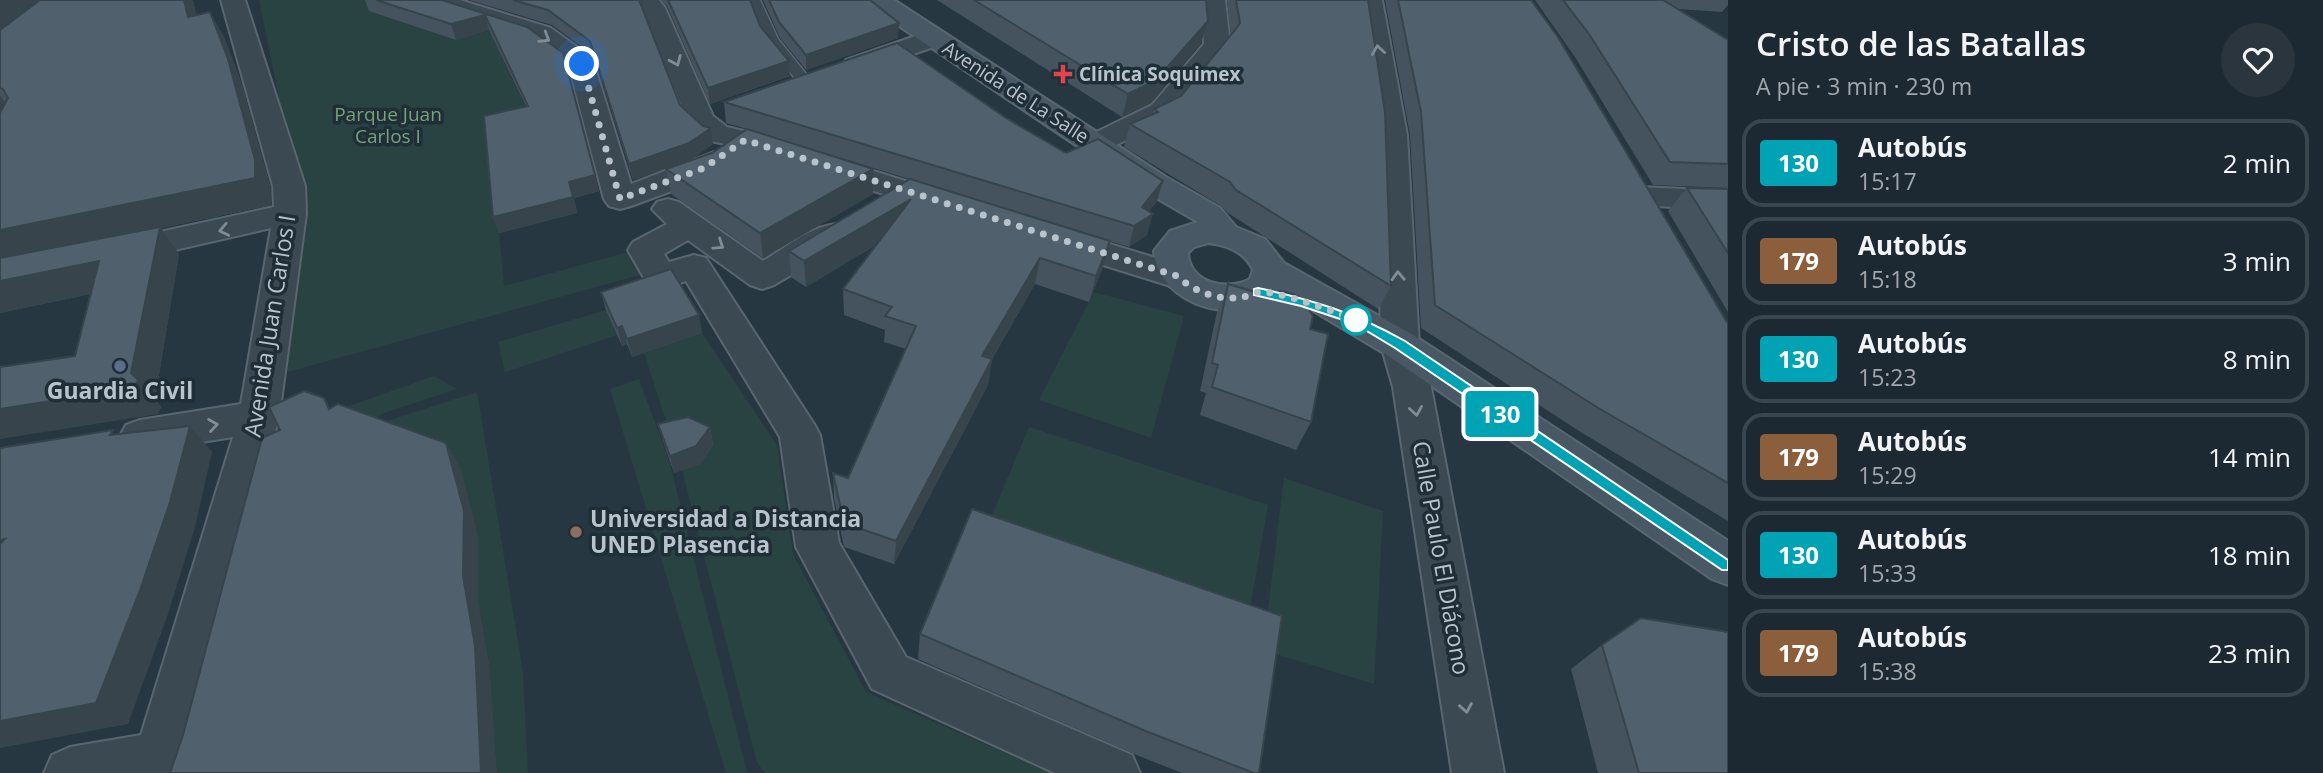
<!DOCTYPE html>
<html lang="es">
<meta charset="utf-8">
<style>
:root{--surface:#1d2932;--page:#2a353e;--text:#f1f3f6;--muted:#a0a6ac;--line:#3b454d}
body{margin:0;font-family:"Open Sans",sans-serif;background:var(--page);color:var(--text);height:100vh;display:flex;flex-direction:column;font-size:26px;white-space:nowrap}
*{box-sizing:border-box;margin:0}
p{font-size:23px;color:var(--muted)}
.icon{flex:none;width:38px;height:38px;fill:none;stroke:currentColor;stroke-width:2;stroke-linecap:round;stroke-linejoin:round}
.map{position:relative;flex:1;overflow:hidden}
.side{display:flex;flex-direction:column;background:var(--surface);width:595px}
.side>*{flex:none}
.badge{padding:0 14px;border-radius:5px;font-size:24px;line-height:46px}
.you{position:absolute;width:35px;height:35px;margin:-18px;border:5px solid #fff;border-radius:50%;background:#1a73e8;box-shadow:0 0 0 10px #1a73e833}
.map>.badge{position:absolute;translate:-50% -50%;box-shadow:0 0 0 4px #fff}
.round{display:grid;place-items:center;flex:none;width:74px;height:74px;border-radius:37px;background:var(--page)}
.head{display:flex;align-items:center;justify-content:space-between;height:119px;padding:0 28px}
h1{font-size:33px;font-weight:600;line-height:52px}
ul{padding:0;list-style:none}
li{display:flex;align-items:center;gap:21px;height:88px;margin:0 14px 10px;padding:0 14px;border:4px solid var(--line);border-radius:21px}
li div{flex:1}
li b{display:block;font-size:26px}
li em{font-style:normal}
li .badge{min-width:77px;font-weight:700;text-align:center}
main{display:flex;flex:1;min-height:0}
.map>svg:first-child{display:block}
.green{fill:#294342}
.lines{fill:none;stroke-linecap:round;stroke-linejoin:round}
.lane-casing{stroke:#59666f;stroke-width:3}
.street-casing{stroke:#59666f;stroke-width:4}
.secondary-casing{stroke:#59666f;stroke-width:4}
.lane{fill:#3b4952;fill-rule:evenodd}
.street{fill:#3b4952;fill-rule:evenodd}
.secondary{fill:#495865;fill-rule:evenodd}
.wall{fill:#45535e}
.shaded-wall{fill:#38444c}
.building{fill:#50616d;stroke:#38444c;stroke-width:2}
.oneway{stroke:#808c95}
.line{fill:#00a3b4;stroke:#fff;stroke-width:2}
.walk{stroke:#b8c3cc;stroke-width:7;stroke-dasharray:0 12.6}
.health-dot{fill:#e0444e;stroke:#1f2e37;stroke-width:2.5}
.stop-dot{fill:#fff;stroke:#00a3b4;stroke-width:3.5}
.service-dot{fill:#5c6f8a;stroke:#1f2e37;stroke-width:2.5}
.education-dot{fill:#8d6e63;stroke:#1f2e37;stroke-width:2.5}
.labels{text-anchor:middle;stroke-width:7;stroke-linejoin:round;paint-order:stroke}
.far-poi-label{font-size:19px;font-weight:bold;fill:#b8c3cc;stroke:#1f2e37;text-anchor:start}
.far-street-label{font-size:19px;fill:#b8c3cc;stroke:#1f2e37}
.far-park-label{font-size:19px;fill:#76a279;stroke:#1f2e37}
.street-label{font-size:23px;fill:#b8c3cc;stroke:#1f2e37}
.poi-label{font-size:23px;font-weight:bold;fill:#b8c3cc;stroke:#1f2e37}
</style>
<main>
<div class="map">
<svg width="1728" height="773" viewBox="0 0 1728 773">
<rect width="100%" height="100%" fill="#273742"/>
<g class="green">
<polygon points="259,0 367,0 370,8 387,16 456,40 490,30 533,121 490,132 504,286 632,251 640,275 284,373 303,215"/>
<polygon points="1094,292 1184,316 1151,438 1039,400"/>
<polygon points="606,310 617,335 505,372 498,342"/>
<polygon points="702,333 777,445 793,554 866,692 1051,773 765,773 757,762 682,470 644,353"/>
<polygon points="434,376 457,389 384,413 346,435 335,411"/>
<polygon points="639,379 669,460 747,773 726,773 610,389"/>
<polygon points="477,392 523,672 528,773 497,773 490,668 478,599 478,536 384,422"/>
<polygon points="1029,427 1268,505 1249,614 992,515"/>
<polygon points="1284,478 1383,511 1374,684 1263,650"/>
</g>
<g class="lines">
<defs>
<polygon id="lane" points="746,0 760,0 778,39 811,80 814,83 811,86 801,86 764,40"/>
<g id="street">
<polygon points="221,0 245,0 305,186 306,214 279,417 181,773 44,773 52,755 70,747 141,735 233,437 140,452 126,447 120,436 126,425 140,420 241,404 271,228 118,263 106,260 101,252 106,244 118,241 274,207 273,186"/>
<polygon points="422,0 460,0 551,28 592,58 631,184 714,152 725,155 729,161 715,175 631,206 620,209 609,206 604,199 569,67 533,40 425,5"/>
<polygon points="634,0 659,0 665,8 713,116 727,127 756,134 953,196 958,203 953,210 942,213 738,147 707,140 690,126 644,14"/>
<polygon points="1201,0 1225,0 1230,45 1226,51 1172,117 1106,150 1095,153 1084,150 1080,144 1084,138 1152,105 1204,44"/>
<polygon points="1358,0 1382,0 1407,135 1419,345 1431,387 1504,773 1452,773 1393,387 1381,345 1377,135"/>
<polygon points="933,30 942,32 946,38 942,44 856,74 846,72 842,66 846,60"/>
<polygon points="1641,187 1728,191 1728,211 1630,204 1625,197 1630,190"/>
<path d="M668 199 679 202 763 261C787 247 820 218 848 225L853 233 848 241 774 285 762 289 750 285 688 240 664 254 669 262 694 255 706 258 814 424 820 435 839 543 906 657 1132 755 1140 773H1055L872 689 796 547 780 437 686 281 660 289 648 285 628 250 633 242 667 224 652 209 657 202Z"/>
<polygon points="1057,228 1189,268 1194,276 1189,284 1177,288 1045,247 1040,239 1045,231"/>
</g>
<path id="secondary" d="M865 0H894L1166 177 1220 208 1236 227 1265 239 1284 263 1413 335 1728 541V585L1712 579 1387 355 1280 291C1244 331 1157 306 1154 251L1170 231 1198 222 1144 191 868 5ZM1208 243C1227 245 1245 252 1253 270L1250 279C1227 291 1190 284 1188 253L1194 247Z"/>
</defs>
<use href="#lane" class="lane-casing"/>
<use href="#street" class="street-casing"/>
<use href="#secondary" class="secondary-casing"/>
<use href="#lane" class="lane"/>
<use href="#street" class="street"/>
<use href="#secondary" class="secondary"/>
</g>
<g class="wall">
<polygon points="0,0 193,0 196,15 224,37 242,85 270,186 271,205 161,228 179,254 155,399 161,407 158,414 75,356 90,294 0,313"/>
<polygon points="365,0 442,0 527,27 599,191 574,198 577,213 499,233 493,217 526,106 489,30 456,40 369,11"/>
<polygon points="469,0 639,0 680,105 703,126 711,128 713,144 692,159 633,180 594,56 552,25"/>
<polygon points="661,0 750,0 760,26 790,76 710,104 667,6"/>
<polygon points="763,0 870,0 898,38 806,70 780,38"/>
<polygon points="937,0 1206,0 1201,43 1150,103 1122,117"/>
<polygon points="1227,0 1368,0 1391,286 1378,309 1228,213 1221,206 1124,147 1130,124 1153,114 1154,109 1181,96 1231,35"/>
<polygon points="1385,0 1531,0 1728,324 1728,521 1579,431 1421,328 1410,135"/>
<polygon points="1535,0 1728,0 1728,5 1722,12 1678,9 1728,40 1728,188 1653,185 1575,57"/>
<polygon points="724,102 1006,118 1066,153 1157,201 1149,211 1147,235 1129,247 1037,218 1103,267 1089,302 1035,284 992,359 988,385 894,564 844,547 834,498 833,473 848,478 906,349 884,342 885,330 844,315 843,289 876,245 806,287 791,277 789,251 909,179 770,136 873,169 873,194 763,258 671,194 666,169 712,153 747,129 726,123"/>
<polygon points="1687,188 1728,189 1728,312 1668,211"/>
<polygon points="1228,284 1265,295 1310,329 1311,422 1296,450 1200,415 1206,393 1200,391 1217,312"/>
<polygon points="601,292 702,333 632,357 627,344 622,346 606,310"/>
<polygon points="658,424 710,427 713,445 700,464 674,473 663,441"/>
<polygon points="920,634 1259,773 1182,773 1134,754 918,659"/>
<polygon points="1602,645 1728,773 1598,773 1571,669"/>
</g>
<g class="shaded-wall">
<polygon points="0,0 52,0 0,39"/>
<polygon points="184,0 193,0 202,43 188,17"/>
<polygon points="210,12 224,37 242,85 270,186 271,205 161,228 179,254 155,399 161,407 158,414 0,439 0,409 131,373 159,229 0,262 0,230"/>
<polygon points="485,15 489,30 456,40 451,24"/>
<polygon points="1208,21 1201,43 1150,103 1122,117 1128,94"/>
<polygon points="899,23 898,38 806,70 806,55"/>
<polygon points="789,61 790,76 710,104 708,88"/>
<polygon points="0,96 12,111 0,117"/>
<polygon points="711,128 713,144 692,159 633,180 629,164"/>
<polygon points="873,169 873,194 763,258 760,233"/>
<polygon points="595,175 599,191 574,198 577,213 499,233 493,217 569,182"/>
<polygon points="1163,181 1157,201 1141,222 1153,214 1147,235 1129,247 1134,226 1142,207"/>
<polygon points="911,199 909,225 806,287 804,261"/>
<polygon points="1110,241 1103,267 1089,302 1096,276"/>
<polygon points="1040,258 1035,284 978,382 982,356"/>
<polygon points="99,261 120,288 0,313 0,281"/>
<polygon points="699,315 702,333 632,357 627,339"/>
<polygon points="622,326 627,344 622,346 617,328"/>
<polygon points="992,359 988,385 894,564 896,541"/>
<polygon points="190,426 212,452 195,527 168,614 128,724 0,748 0,721"/>
<polygon points="710,427 713,445 700,464 674,473 670,456"/>
<polygon points="446,443 461,469 478,536 478,599 490,668 497,773 481,773 463,576"/>
</g>
<g class="building">
<polygon points="40,0 184,0 188,17 210,12 228,59 255,160 255,178 0,230 0,113 8,98 3,89 0,88 0,30"/>
<polygon points="376,0 442,0 527,27 563,53 595,175 569,182 573,197 493,217 484,116 528,106 485,15 451,24"/>
<polygon points="513,0 639,0 680,105 703,126 711,128 689,143 629,164 590,41 548,10"/>
<polygon points="668,0 750,0 760,26 789,61 708,88"/>
<polygon points="769,0 870,0 899,23 806,55 779,22"/>
<polygon points="974,0 1206,0 1208,21 1156,80 1128,94"/>
<polygon points="1236,0 1368,0 1385,112 1391,286 1236,190 1230,182 1130,124 1158,112 1154,109 1181,96 1235,30 1240,23"/>
<polygon points="1398,0 1531,0 1558,37 1728,324 1728,483 1600,409 1435,305 1421,112"/>
<polygon points="1563,0 1663,0 1728,40 1728,164 1670,162 1589,34"/>
<polygon points="897,43 1006,118 1066,153 1098,139 1163,181 1142,207 1153,214 1134,226 724,102"/>
<polygon points="747,129 873,169 760,233 666,169 712,153"/>
<polygon points="910,179 1110,241 1096,276 1040,258 982,356 992,359 896,541 844,523 833,473 848,478 916,326 885,316 892,307 843,289 911,199 804,261 789,251"/>
<polygon points="1687,188 1728,189 1728,253"/>
<polygon points="160,227 131,373 138,380 134,388 0,409 0,367 75,356 99,261 0,281 0,258"/>
<polygon points="671,269 699,315 627,339 622,326 617,328 601,292"/>
<polygon points="1228,284 1265,295 1282,291 1295,295 1304,301 1313,316 1310,329 1328,334 1311,422 1212,387 1218,365 1212,363"/>
<polygon points="304,391 324,398 329,409 338,404 446,443 464,511 463,576 475,646 481,773 170,773 183,735 262,438 280,430 269,407"/>
<polygon points="688,417 710,427 696,446 670,456 658,424"/>
<polygon points="190,426 170,502 140,590 96,703 0,721 0,544 5,539 0,540 0,448 113,430 110,435"/>
<polygon points="972,509 1282,616 1259,773 1254,773 1148,732 920,634"/>
<polygon points="1641,618 1728,632 1728,773 1639,773 1602,645"/>
</g>
<defs><path id="oneway-chevron" d="M-2-3.5L2.5 0L-2 3.5" fill="none" stroke-width="1.6" stroke-linecap="round" stroke-linejoin="round" transform="scale(1.75)"/></defs>
<g class="oneway">
<use href="#oneway-chevron" transform="translate(545 38) rotate(31)"/>
<use href="#oneway-chevron" transform="translate(1378 50) rotate(-99)"/>
<use href="#oneway-chevron" transform="translate(676 61) rotate(67)"/>
<use href="#oneway-chevron" transform="translate(224 230) rotate(168)"/>
<use href="#oneway-chevron" transform="translate(719 245) rotate(34)"/>
<use href="#oneway-chevron" transform="translate(1398 276) rotate(-92)"/>
<use href="#oneway-chevron" transform="translate(1416 411) rotate(81)"/>
<use href="#oneway-chevron" transform="translate(213 425) rotate(-9)"/>
<use href="#oneway-chevron" transform="translate(1466 708) rotate(80)"/>
</g>
<path class="line" d="M1258 288C1314 300 1355 313 1405 341L1728 560V570H1722L1395 348 1355 324 1301 306 1254 295V289Z"/>
<g class="lines">
<path class="walk" d="M582 64 620 199 704 168 745 140 1177 276C1195 292 1218 301 1243 297 1248 296 1254 292 1259 292 1281 291 1337 313 1359 321L1356 320"/>
</g>
<path class="health-dot" d="M1059.5 63.5h7v7h7v7h-7v7h-7v-7h-7v-7h7z"/>
<circle class="stop-dot" cx="1356" cy="320" r="14"/>
<circle class="service-dot" cx="120" cy="366" r="7"/>
<circle class="education-dot" cx="576" cy="532" r="7"/>
<g class="labels">
<g class="far-poi-label">
<text x="1079" y="81">Clínica Soquimex</text>
</g>
<g class="far-street-label">
<text transform="translate(1016 92) rotate(33)" y="7">Avenida de La Salle</text>
</g>
<g class="far-park-label">
<text x="388" y="121">Parque Juan<tspan x="388" dy="22">Carlos I</tspan></text>
</g>
<g class="street-label">
<text transform="translate(270 326) rotate(-81)" y="8">Avenida Juan Carlos I</text>
<text transform="translate(1441 558) rotate(80)" y="8">Calle Paulo El Diácono</text>
</g>
<g class="poi-label">
<text x="120" y="399">Guardia Civil</text>
<text x="590" y="527" text-anchor="start">Universidad a Distancia<tspan x="590" dy="26">UNED Plasencia</tspan></text>
</g>
</g>
</svg>
<div class="you" style="left:582px;top:64px"></div>
<b class="badge" style="left:1500px;top:414px;background:#00a3b4;color:#fff">130</b>
</div>
<section class="side">
<div class="head"><div><h1>Cristo de las Batallas</h1><p>A pie · 3 min · 230 m</p></div><a class="round"><svg class="icon" aria-label="heart" viewBox="0 0 24 24"><path d="M12 20l-8-8c-3-5 5-10 8-4 3-6 11-1 8 4z"/></svg></a></div>
<ul>
<li><span class="badge" style="background:#00a3b4;color:#fff">130</span><div><b>Autobús</b><p>15:17</p></div><em>2 min</em></li>
<li><span class="badge" style="background:#8b5e3c;color:#fff">179</span><div><b>Autobús</b><p>15:18</p></div><em>3 min</em></li>
<li><span class="badge" style="background:#00a3b4;color:#fff">130</span><div><b>Autobús</b><p>15:23</p></div><em>8 min</em></li>
<li><span class="badge" style="background:#8b5e3c;color:#fff">179</span><div><b>Autobús</b><p>15:29</p></div><em>14 min</em></li>
<li><span class="badge" style="background:#00a3b4;color:#fff">130</span><div><b>Autobús</b><p>15:33</p></div><em>18 min</em></li>
<li><span class="badge" style="background:#8b5e3c;color:#fff">179</span><div><b>Autobús</b><p>15:38</p></div><em>23 min</em></li>
</ul>
</section>
</main>
